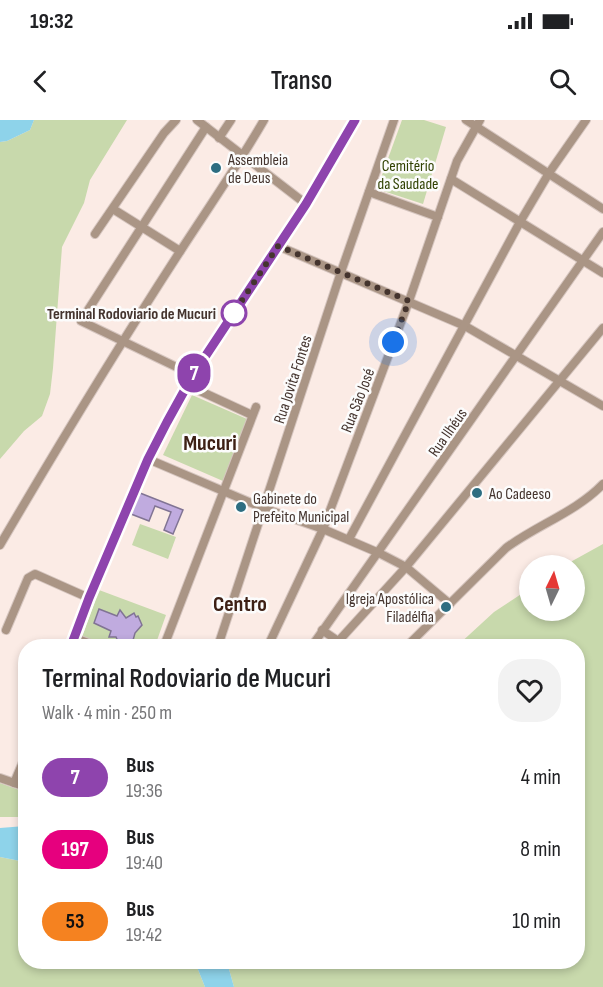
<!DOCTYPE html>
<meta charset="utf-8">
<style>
:root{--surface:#fff;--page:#f2f2f2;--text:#202124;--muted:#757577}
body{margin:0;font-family:"Sofia Sans Condensed",sans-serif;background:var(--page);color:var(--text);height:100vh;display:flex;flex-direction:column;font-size:22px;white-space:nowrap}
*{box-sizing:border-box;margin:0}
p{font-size:20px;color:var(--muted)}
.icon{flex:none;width:33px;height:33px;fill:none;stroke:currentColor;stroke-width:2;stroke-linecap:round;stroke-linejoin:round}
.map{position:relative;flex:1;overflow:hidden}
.sheet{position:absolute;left:18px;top:519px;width:567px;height:330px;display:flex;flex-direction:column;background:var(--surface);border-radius:24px;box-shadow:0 3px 9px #0003}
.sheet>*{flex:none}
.badge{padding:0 12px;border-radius:20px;font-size:21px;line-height:39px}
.needle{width:39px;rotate:5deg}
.controls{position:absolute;left:519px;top:435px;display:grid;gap:12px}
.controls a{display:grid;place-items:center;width:66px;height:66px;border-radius:50%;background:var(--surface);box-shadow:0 3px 9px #0003;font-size:30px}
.you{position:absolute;width:30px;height:30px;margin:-15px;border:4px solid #fff;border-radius:50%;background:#1a73e8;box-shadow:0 0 0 9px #1a73e833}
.map>.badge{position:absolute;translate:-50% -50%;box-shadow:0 0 0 3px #fff}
.round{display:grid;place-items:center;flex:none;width:63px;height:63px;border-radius:24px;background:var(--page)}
.headline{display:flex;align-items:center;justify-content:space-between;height:102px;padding:0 24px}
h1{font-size:28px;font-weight:600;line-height:45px}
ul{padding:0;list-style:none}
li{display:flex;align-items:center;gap:18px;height:72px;padding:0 24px}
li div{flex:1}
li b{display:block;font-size:22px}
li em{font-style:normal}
li .badge{min-width:66px;font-weight:700;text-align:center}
.status{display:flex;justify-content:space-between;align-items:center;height:42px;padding:0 30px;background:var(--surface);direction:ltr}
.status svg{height:16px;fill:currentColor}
header{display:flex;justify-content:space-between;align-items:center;height:78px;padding:0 24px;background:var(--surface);font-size:27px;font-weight:600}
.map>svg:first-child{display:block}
.green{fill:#c8d9ac}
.water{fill:#8ed3ea}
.building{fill:#c0abdf;stroke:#817494;stroke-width:1.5}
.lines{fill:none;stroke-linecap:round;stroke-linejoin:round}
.minor-casing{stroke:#d6c6c0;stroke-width:10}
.minor{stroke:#aa9585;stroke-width:8}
.line-casing{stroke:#fff;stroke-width:14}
.line{stroke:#8e44ad;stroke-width:9}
.walk{stroke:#44342e;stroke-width:6;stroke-dasharray:0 10.8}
.poi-dot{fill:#2d6d81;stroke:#fcfcfc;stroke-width:2}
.stop-dot{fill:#fff;stroke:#8e44ad;stroke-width:3}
.labels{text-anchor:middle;stroke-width:5;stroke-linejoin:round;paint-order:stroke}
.poi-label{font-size:16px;fill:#44342e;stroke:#fcfcfc;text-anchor:start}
.park-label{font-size:16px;fill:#304102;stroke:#fcfcfc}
.stop-label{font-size:16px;font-weight:bold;fill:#44342e;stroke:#fcfcfc;text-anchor:end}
.street-label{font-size:16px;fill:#44342e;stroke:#fcfcfc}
.district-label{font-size:22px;font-weight:bold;fill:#3d2015;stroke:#fcfcfc}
</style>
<div class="status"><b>19:32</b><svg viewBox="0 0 49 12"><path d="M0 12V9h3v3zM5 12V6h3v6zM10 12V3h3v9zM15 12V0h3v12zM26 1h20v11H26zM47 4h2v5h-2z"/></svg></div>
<header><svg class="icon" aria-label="back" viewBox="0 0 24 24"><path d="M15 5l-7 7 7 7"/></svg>Transo<svg class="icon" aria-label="search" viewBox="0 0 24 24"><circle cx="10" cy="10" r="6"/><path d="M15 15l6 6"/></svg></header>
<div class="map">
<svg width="603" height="867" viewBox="0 0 603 867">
<rect width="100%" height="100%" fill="#fbebe5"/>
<g class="green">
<polygon points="34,0 127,0 90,60 84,83 62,127 53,248 50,274 42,296 24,311 0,339 0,22 7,21 30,10"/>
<polygon points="402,0 424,0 446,7 423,84 377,69"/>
<polygon points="192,275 247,299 223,361 163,335"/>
<polygon points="140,404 176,417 168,439 132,425"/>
<polygon points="603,424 603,867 234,867 227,842 578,842 578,526 457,526 494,492 529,469 530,490 574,490 574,446 565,445"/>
<polygon points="99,470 166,495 155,526 107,526 82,517"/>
<polygon points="0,663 25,672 25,697 0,697"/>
<polygon points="0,737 25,742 26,842 195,842 205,867 0,867"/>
</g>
<g class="water">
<polygon points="0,0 34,0 30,10 7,21 0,22"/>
<polygon points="25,706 25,742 0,737 0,708"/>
<polygon points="195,842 227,842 234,867 205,867"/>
</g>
<g class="building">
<polygon points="140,373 183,390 173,414 164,410 171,392 155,386 149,401 131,394"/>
<polygon points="99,489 117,496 120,490 126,498 134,493 136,497 138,496 142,505 135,513 132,524 120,526 116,517 109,517 111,511 94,503"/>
</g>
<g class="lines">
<defs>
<g id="minor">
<polyline points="197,0 306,84"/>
<polyline points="466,0 603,89"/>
<polyline points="219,18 231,0"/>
<polyline points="451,59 603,153"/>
<polyline points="369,72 438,97"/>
<polyline points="113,89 180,131"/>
<polyline points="95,114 164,13 176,0"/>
<polyline points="278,126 465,206 603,286"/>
<polyline points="193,255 81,201 206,7"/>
<polyline points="187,265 252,295"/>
<polyline points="148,339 263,388 323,409 379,433 406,447 450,484"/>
<polyline points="349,419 520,102 549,53 586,0"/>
<path d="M0 425C58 326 118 227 181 130 209 87 238 45 264 0"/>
<polyline points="6,510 28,458 35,454 89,478"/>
<polyline points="322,510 338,521"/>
<polyline points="75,518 96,526"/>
<polyline points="71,526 89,478 148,339 187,265 306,84 355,0"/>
<polyline points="164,526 256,287"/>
<polyline points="218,526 341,152 394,0"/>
<polyline points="268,526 323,409 409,181 457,41 480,0"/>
<polyline points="312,526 603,112"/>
<polyline points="334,526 406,447 603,208"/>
<path d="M407 526 506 428C537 405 576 392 603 364"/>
<polyline points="0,658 26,667"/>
<polyline points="14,663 26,635"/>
</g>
</defs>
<use href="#minor" class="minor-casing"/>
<use href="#minor" class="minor"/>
</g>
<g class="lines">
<defs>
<polyline id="line" points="71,526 89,478 148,339 167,302 193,255 306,84 355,0"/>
</defs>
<use href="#line" class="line-casing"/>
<use href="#line" class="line"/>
<polyline class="walk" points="234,193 229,200 278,126 409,181 393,222"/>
</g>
<g class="poi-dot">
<circle cx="216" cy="48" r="6"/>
<circle cx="477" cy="373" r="6"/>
<circle cx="241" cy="387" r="6"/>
<circle cx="446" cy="487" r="6"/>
</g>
<circle class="stop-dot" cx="234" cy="193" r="12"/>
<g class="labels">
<g class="poi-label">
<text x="228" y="45">Assembleia<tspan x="228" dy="18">de Deus</tspan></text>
<text x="489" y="379">Ao Cadeeso</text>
<text x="253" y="384">Gabinete do<tspan x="253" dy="18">Prefeito Municipal</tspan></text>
<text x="434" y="484" text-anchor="end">Igreja Apostólica<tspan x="434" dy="18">Filadélfia</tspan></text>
</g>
<g class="park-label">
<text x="408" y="51">Cemitério<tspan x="408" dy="18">da Saudade</tspan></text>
</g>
<g class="stop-label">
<text x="216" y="199">Terminal Rodoviario de Mucuri</text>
</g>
<g class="street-label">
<text transform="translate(292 259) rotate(-72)" y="6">Rua Jovita Fontes</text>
<text transform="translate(357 280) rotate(-69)" y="6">Rua São José</text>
<text transform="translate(447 312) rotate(-55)" y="6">Rua Ilhéus</text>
</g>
<g class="district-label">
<text x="210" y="330">Mucuri</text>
<text x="240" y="491">Centro</text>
</g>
</g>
</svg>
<div class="controls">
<a><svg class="needle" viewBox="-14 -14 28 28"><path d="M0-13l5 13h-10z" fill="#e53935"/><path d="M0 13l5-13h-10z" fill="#757577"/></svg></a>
</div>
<div class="you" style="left:393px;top:222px"></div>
<b class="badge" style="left:194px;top:253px;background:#8e44ad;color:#fff">7</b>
<section class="sheet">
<div class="headline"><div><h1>Terminal Rodoviario de Mucuri</h1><p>Walk · 4 min · 250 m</p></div><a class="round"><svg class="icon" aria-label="heart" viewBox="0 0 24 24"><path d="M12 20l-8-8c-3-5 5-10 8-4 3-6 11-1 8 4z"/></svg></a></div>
<ul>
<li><span class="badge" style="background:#8e44ad;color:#fff">7</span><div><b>Bus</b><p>19:36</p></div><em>4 min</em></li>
<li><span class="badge" style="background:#e6007e;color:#fff">197</span><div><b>Bus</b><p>19:40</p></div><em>8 min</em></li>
<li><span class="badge" style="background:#f58220;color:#111">53</span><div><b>Bus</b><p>19:42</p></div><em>10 min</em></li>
</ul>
</section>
</div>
